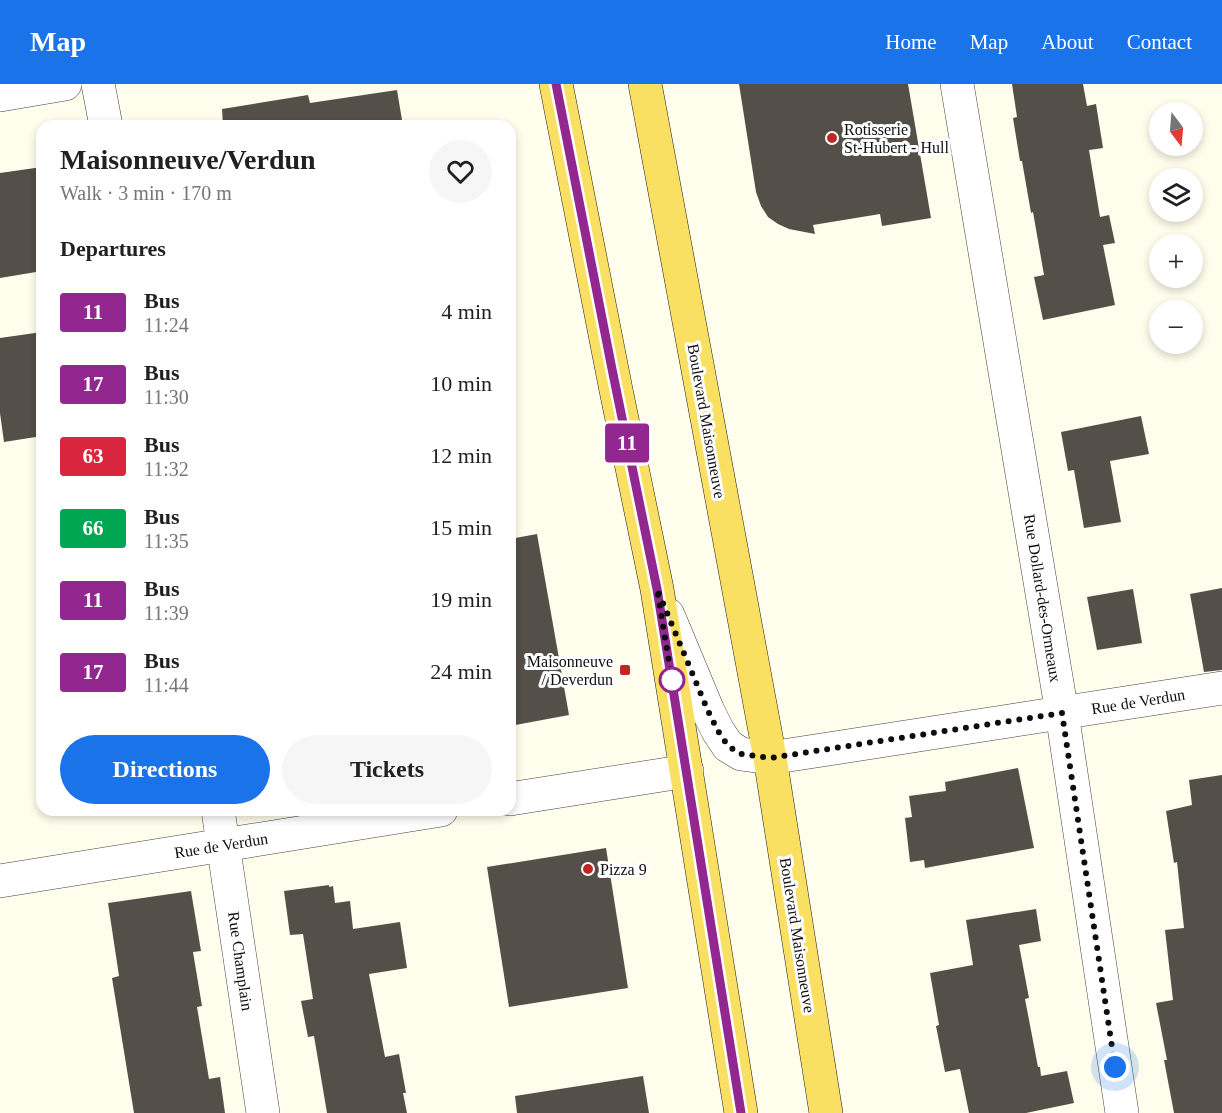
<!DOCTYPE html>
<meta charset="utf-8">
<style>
:root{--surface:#fff;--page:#f6f6f6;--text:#202124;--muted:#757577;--accent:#1a73e8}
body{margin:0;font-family:"Times New Roman",serif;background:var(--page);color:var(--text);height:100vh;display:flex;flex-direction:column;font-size:22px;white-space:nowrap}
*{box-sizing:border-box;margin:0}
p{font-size:20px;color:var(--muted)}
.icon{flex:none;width:33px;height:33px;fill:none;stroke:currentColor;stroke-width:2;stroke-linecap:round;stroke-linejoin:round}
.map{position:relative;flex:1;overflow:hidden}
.drawer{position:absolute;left:36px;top:36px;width:480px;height:696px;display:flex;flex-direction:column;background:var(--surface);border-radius:18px;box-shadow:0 3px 9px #0003}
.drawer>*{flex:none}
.badge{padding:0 12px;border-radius:4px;font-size:21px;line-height:39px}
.needle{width:39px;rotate:164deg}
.fabs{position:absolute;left:1149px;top:18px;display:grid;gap:12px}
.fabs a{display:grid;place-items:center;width:54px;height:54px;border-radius:50%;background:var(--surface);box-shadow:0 3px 9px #0003;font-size:30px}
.you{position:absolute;width:30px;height:30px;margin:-15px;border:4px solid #fff;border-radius:50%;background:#1a73e8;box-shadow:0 0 0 9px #1a73e833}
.map>.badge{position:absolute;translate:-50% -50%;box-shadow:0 0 0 3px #fff}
h2{padding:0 24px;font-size:22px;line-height:54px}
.round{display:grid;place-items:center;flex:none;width:63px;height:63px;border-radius:32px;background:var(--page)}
.overview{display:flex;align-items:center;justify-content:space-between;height:102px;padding:0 24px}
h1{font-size:28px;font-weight:800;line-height:45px}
.action{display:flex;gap:12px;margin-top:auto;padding:12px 24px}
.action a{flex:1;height:69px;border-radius:36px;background:var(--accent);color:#fff;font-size:24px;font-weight:800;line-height:69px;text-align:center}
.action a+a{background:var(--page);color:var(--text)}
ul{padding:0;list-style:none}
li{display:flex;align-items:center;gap:18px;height:72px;padding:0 24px}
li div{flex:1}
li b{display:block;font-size:22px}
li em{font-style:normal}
li .badge{min-width:66px;font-weight:700;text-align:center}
header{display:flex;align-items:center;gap:36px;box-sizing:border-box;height:84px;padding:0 30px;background:var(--accent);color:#fff}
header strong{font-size:28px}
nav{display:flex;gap:33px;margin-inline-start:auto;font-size:21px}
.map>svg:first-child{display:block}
.building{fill:#554f49}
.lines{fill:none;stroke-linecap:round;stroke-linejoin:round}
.minor-casing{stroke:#404040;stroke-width:34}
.primary-casing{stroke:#1e1e1e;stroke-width:34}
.minor{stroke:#fff;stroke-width:33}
.primary{stroke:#f9df62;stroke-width:33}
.line-casing{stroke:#fff;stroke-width:14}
.line{stroke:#922790;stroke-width:9}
.walk{stroke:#0d0d0d;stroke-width:6;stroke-dasharray:0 10.8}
.poi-dot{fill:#bd2824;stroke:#fff;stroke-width:2}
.stop-dot{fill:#fff;stroke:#922790;stroke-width:3}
.labels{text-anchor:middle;stroke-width:6;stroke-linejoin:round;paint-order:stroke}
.poi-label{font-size:16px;fill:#0d0d0d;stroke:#fff;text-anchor:start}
.street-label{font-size:16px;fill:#0d0d0d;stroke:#fff}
</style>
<header>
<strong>Map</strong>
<nav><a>Home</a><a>Map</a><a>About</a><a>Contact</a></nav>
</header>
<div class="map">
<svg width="1222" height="1029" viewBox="0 0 1222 1029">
<rect width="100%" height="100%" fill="#fffdec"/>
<g class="building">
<polygon points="739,0 908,0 931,134 882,142 880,130 813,141 815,150 789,145 778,140 768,133 761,122 756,108"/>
<polygon points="1012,0 1083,0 1087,22 1096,20 1103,64 1089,66 1100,133 1109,131 1115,159 1103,161 1115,221 1043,236 1034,193 1044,191 1033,128 1031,129 1022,77 1020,77 1013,34 1017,33"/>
<polygon points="397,6 403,42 223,42 222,25 308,11 310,19"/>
<polygon points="42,83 42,187 0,194 0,89"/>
<polygon points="42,248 42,352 4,358 0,329 0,254"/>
<polygon points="1141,332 1149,370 1110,377 1121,438 1084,444 1074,386 1068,387 1061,348"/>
<polygon points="537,450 569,631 510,642 510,455"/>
<polygon points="1222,504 1222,586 1204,588 1190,510"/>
<polygon points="1133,505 1142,559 1097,566 1087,513"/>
<polygon points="1018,684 1034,764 925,784 924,776 910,778 905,734 912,733 909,712 946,707 945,698"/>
<polygon points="1222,691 1222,1029 1174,1029 1164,976 1167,976 1156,919 1173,916 1165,846 1184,844 1177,778 1174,779 1166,727 1192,721 1189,696"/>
<polygon points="606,764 628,904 509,923 487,783"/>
<polygon points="329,801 329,803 333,802 335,819 350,817 353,845 400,838 407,884 369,890 385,973 399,970 406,1009 403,1009 407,1029 327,1029 314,952 308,953 301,917 313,915 303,850 290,851 284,807"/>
<polygon points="191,807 201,867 193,868 202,922 197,923 209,995 220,993 225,1029 134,1029 112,894 119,892 108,819"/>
<polygon points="1036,825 1041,857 1019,861 1029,914 1025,915 1038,983 1040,983 1041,992 1067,987 1074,1019 1026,1029 969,1029 960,985 945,988 936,942 939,941 930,889 973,881 966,836"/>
<polygon points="643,992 649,1029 517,1029 515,1012"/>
</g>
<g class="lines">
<defs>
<g id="minor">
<polyline points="98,0 106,42"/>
<polyline points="957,0 1062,629 1122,1029"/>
<polyline points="0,11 65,0"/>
<polyline points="668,531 708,627 718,647 728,662 741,670 770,674 1222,604"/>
<polyline points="510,715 687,687"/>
<polyline points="218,726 263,1029"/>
<polyline points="0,797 441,726"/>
</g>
<g id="primary">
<polyline points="556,0 616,306 657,505 741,1029"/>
<polyline points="645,0 770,674 826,1029"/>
</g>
</defs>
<use href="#minor" class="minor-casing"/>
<use href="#primary" class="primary-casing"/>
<use href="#minor" class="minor"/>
<use href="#primary" class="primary"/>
</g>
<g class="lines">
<defs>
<polyline id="line" points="556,0 612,285 657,505 741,1029"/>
</defs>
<use href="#line" class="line-casing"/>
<use href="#line" class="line"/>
<polyline class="walk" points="672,596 657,505 708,627 718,647 728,662 741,670 770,674 1062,629 1115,983"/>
</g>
<g class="poi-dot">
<circle cx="832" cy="54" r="6"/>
<rect x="619" y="580" width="12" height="12" rx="3"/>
<circle cx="588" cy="785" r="6"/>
</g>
<circle class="stop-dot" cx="672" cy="596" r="12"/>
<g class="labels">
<g class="poi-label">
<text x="844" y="51">Rotisserie<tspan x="844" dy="18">St-Hubert - Hull</tspan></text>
<text x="613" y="583" text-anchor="end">Maisonneuve<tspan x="613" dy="18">/ Deverdun</tspan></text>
<text x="600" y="791">Pizza 9</text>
</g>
<g class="street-label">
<text transform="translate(707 337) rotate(80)" y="6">Boulevard Maisonneuve</text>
<text transform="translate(1043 514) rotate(81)" y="6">Rue Dollard-des-Ormeaux</text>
<text transform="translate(1138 617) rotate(-9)" y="6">Rue de Verdun</text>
<text transform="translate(221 761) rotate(-9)" y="6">Rue de Verdun</text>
<text transform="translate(798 851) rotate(81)" y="6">Boulevard Maisonneuve</text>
<text transform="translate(241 877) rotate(82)" y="6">Rue Champlain</text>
</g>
</g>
</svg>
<div class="fabs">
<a><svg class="needle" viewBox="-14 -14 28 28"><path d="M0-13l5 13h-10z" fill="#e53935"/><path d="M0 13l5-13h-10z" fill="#757577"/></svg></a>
<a><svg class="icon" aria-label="layers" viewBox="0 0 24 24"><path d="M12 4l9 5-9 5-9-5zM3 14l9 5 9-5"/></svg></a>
<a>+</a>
<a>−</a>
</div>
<div class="you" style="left:1115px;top:983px"></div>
<b class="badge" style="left:627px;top:359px;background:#922790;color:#fff">11</b>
<section class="drawer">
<div class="overview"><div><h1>Maisonneuve/Verdun</h1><p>Walk · 3 min · 170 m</p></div><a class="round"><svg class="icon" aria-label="heart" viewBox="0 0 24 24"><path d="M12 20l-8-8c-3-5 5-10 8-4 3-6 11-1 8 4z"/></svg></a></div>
<h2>Departures</h2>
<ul>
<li><span class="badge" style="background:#922790;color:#fff">11</span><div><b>Bus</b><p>11:24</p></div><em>4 min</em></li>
<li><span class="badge" style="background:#922790;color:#fff">17</span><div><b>Bus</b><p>11:30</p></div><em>10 min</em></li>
<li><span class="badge" style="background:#d7263d;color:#fff">63</span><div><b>Bus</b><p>11:32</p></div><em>12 min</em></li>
<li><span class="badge" style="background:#00a651;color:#fff">66</span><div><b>Bus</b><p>11:35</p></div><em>15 min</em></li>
<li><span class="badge" style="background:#922790;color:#fff">11</span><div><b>Bus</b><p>11:39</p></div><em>19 min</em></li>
<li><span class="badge" style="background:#922790;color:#fff">17</span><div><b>Bus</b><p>11:44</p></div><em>24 min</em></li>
</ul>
<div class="action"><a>Directions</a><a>Tickets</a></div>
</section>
</div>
